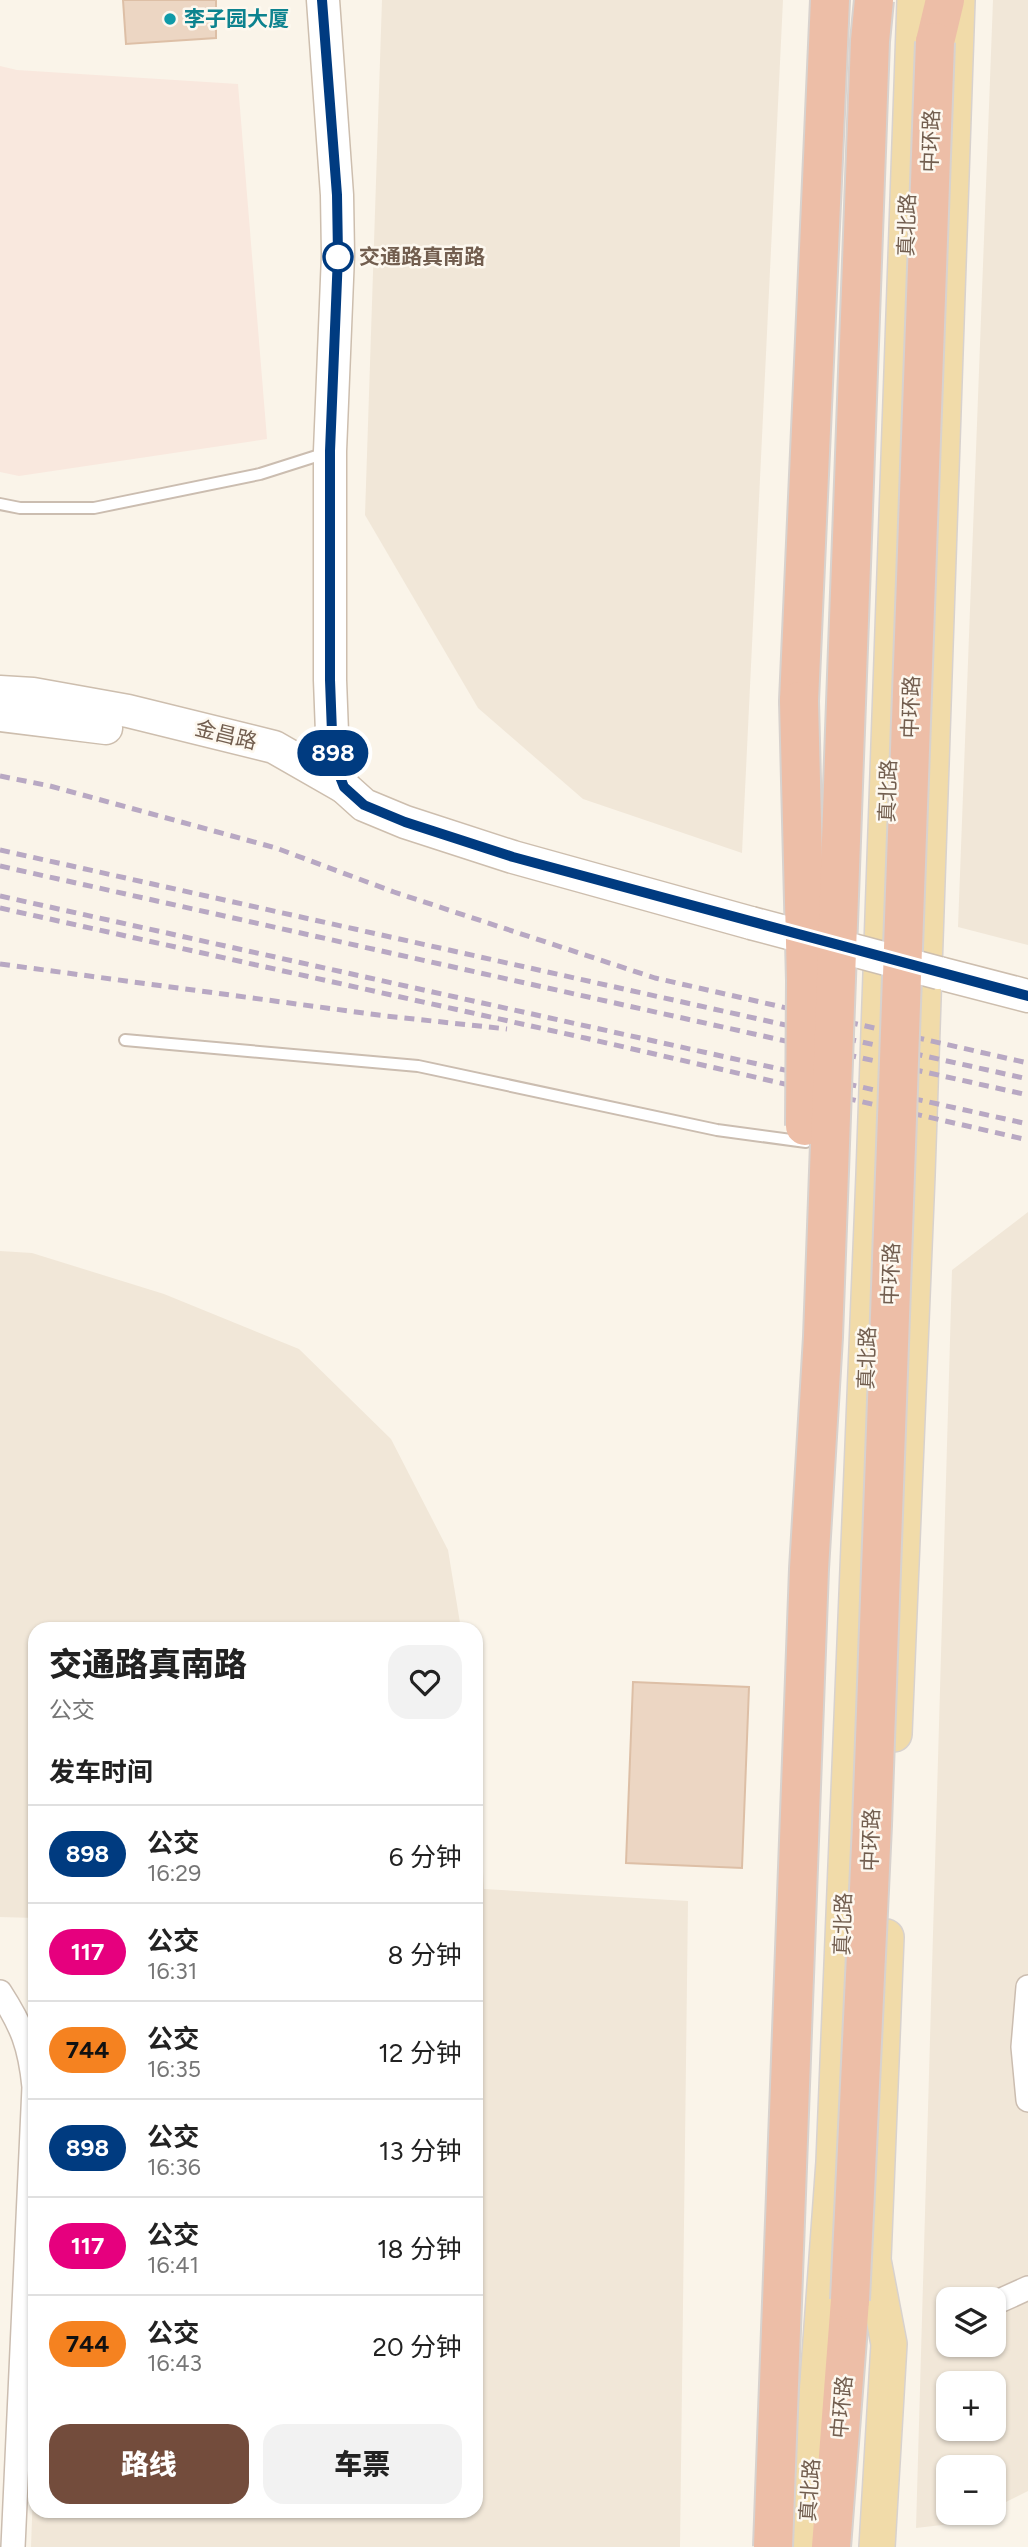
<!DOCTYPE html>
<html lang="zh">
<meta charset="utf-8">
<style>
:root{--surface:#fff;--page:#f2f2f2;--text:#222;--muted:#767676;--line:#e0e0e0;--accent:#734c3c}
body{margin:0;font-family:Figtree,"Noto Sans SC",sans-serif;background:var(--page);color:var(--text);height:100vh;display:flex;flex-direction:column;font-size:26px;white-space:nowrap}
*{box-sizing:border-box;margin:0}
p{font-size:23px;color:var(--muted)}
.icon{flex:none;width:38px;height:38px;fill:none;stroke:currentColor;stroke-width:2;stroke-linecap:round;stroke-linejoin:round}
.map{position:relative;flex:1;overflow:hidden}
.panel{position:absolute;left:28px;top:1622px;width:455px;height:896px;display:flex;flex-direction:column;background:var(--surface);border-radius:21px;box-shadow:0 2px 5px #0004}
.panel>*{flex:none}
.badge{padding:0 14px;border-radius:23px;font-size:24px;line-height:46px}
.controls{position:absolute;left:936px;top:2287px;display:grid;gap:14px}
.controls a{display:grid;place-items:center;width:70px;height:70px;border-radius:14px;background:var(--surface);box-shadow:0 2px 5px #0004;font-size:35px}
.map>.badge{position:absolute;translate:-50% -50%;box-shadow:0 0 0 4px #fff}
h2{padding:0 21px;font-size:26px;line-height:63px}
.round{display:grid;place-items:center;flex:none;width:74px;height:74px;border-radius:21px;background:var(--page)}
.headline{display:flex;align-items:center;justify-content:space-between;height:119px;padding:0 21px}
h1{font-size:33px;font-weight:800;line-height:52px}
.cta{display:flex;gap:14px;margin-top:auto;padding:14px 21px}
.cta a{flex:1;height:80px;border-radius:21px;background:var(--accent);color:#fff;font-size:28px;font-weight:800;line-height:80px;text-align:center}
.cta a+a{background:var(--page);color:var(--text)}
ul{padding:0;list-style:none}
li{display:flex;align-items:center;gap:21px;height:98px;padding:0 21px;border-top:2px solid var(--line)}
li div{flex:1}
li b{display:block;font-size:26px}
li em{font-style:normal}
li .badge{min-width:77px;font-weight:700;text-align:center}
.map>svg:first-child{display:block}
.residential{fill:#f1e7d8;fill-rule:evenodd}
.commercial{fill:#f9e8de}
.building{fill:#ecd6c3;stroke:#ddbfa6;stroke-width:2}
.lines{fill:none;stroke-linecap:round;stroke-linejoin:round}
.lane-casing{stroke:#cbbdb0;stroke-width:14}
.street-casing{stroke:#cbbdb0;stroke-width:26}
.secondary-casing{stroke:#cdbeae;stroke-width:35}
.primary-casing{stroke:#d8d2ce;stroke-width:38}
.highway-casing{stroke:#d8d2ce;stroke-width:42}
.lane{stroke:#fff;stroke-width:10}
.street{stroke:#fff;stroke-width:23}
.secondary{stroke:#fff;stroke-width:32}
.primary{stroke:#f1dba9;stroke-width:35}
.highway{stroke:#edbea7;stroke-width:38}
.rail{stroke:#b8a8c3;stroke-width:5;stroke-dasharray:10 7;stroke-linecap:butt}
.secondary-bridge-casing{stroke:#cdbeae;stroke-width:35;stroke-linecap:butt}
.highway-bridge-casing{stroke:#d8d2ce;stroke-width:42;stroke-linecap:butt}
.secondary-bridge{stroke:#fff;stroke-width:32}
.highway-bridge{stroke:#edbea7;stroke-width:38}
.line-casing{stroke:#fff;stroke-width:16}
.line{stroke:#003b80;stroke-width:10}
.culture-dot{fill:#0f9aa8;stroke:#fdf8ef;stroke-width:2.5}
.stop-dot{fill:#fff;stroke:#003b80;stroke-width:3.5}
.labels{text-anchor:middle;stroke-width:5;stroke-linejoin:round;paint-order:stroke}
.culture-label{font-size:21px;font-weight:bold;fill:#0d838f;stroke:#fdf8ef;text-anchor:start}
.street-label{font-size:21px;fill:#725e4f;stroke:#fdf8ef}
.stop-label{font-size:21px;font-weight:bold;fill:#725e4f;stroke:#fdf8ef;text-anchor:start}
</style>
<div class="map">
<svg width="1028" height="2547" viewBox="0 0 1028 2547">
<rect width="100%" height="100%" fill="#faf4e9"/>
<g class="residential">
<polygon points="382,0 783,0 742,853 583,799 478,708 365,515"/>
<polygon points="993,0 1028,0 1028,945 958,927"/>
<path d="M1028 1212V2491L994 2508V2468H948V2513H985L968 2522 916 2528 952 1270ZM948 2300H994V2345H948ZM948 2384H994V2429H948Z"/>
<polygon points="0,1251 32,1253 164,1294 299,1349 391,1439 448,1550 461,1629 35,1629 35,1918 0,1917"/>
<polygon points="476,1749 484,1889 688,1901 680,2547 31,2547 35,2438 35,2511 476,2511"/>
</g>
<polygon class="commercial" points="0,66 17,70 238,84 267,439 19,476 0,472"/>
<g class="building">
<polygon points="123,0 216,0 216,38 126,44"/>
<polygon points="633,1682 749,1687 742,1868 626,1863"/>
</g>
<g class="lines">
<defs>
<g id="lane">
<polyline points="0,504 20,508 94,508 260,474 326,453"/>
<polyline points="125,1040 418,1066 717,1130 806,1142"/>
</g>
<g id="street">
<polyline points="1028,1987 1023,2047 1028,2100"/>
<path d="M0 1992C22 2026 30 2046 34 2087L13 2547"/>
<polyline points="997,2302 1028,2288"/>
</g>
<g id="secondary">
<polyline points="323,0 337,195 338,255 330,451 330,680 333,759 344,787 364,805 405,822 513,857 751,923"/>
<polyline points="0,692 33,694 128,711 274,747 344,787"/>
<polyline points="0,715 106,728"/>
<polyline points="939,973 1028,996"/>
</g>
<g id="primary">
<polyline points="894,1734 917,1175 957,0"/>
<polyline points="806,2547 834,2162 874,1175 915,0"/>
<polyline points="877,2547 889,2344 873,2260 886,1937"/>
</g>
<g id="highway">
<polyline points="935,42 945,0"/>
<polyline points="799,701 830,0"/>
<polyline points="831,2547 850,2300"/>
</g>
</defs>
<use href="#lane" class="lane-casing"/>
<use href="#street" class="street-casing"/>
<use href="#secondary" class="secondary-casing"/>
<use href="#primary" class="primary-casing"/>
<use href="#highway" class="highway-casing"/>
<use href="#lane" class="lane"/>
<use href="#street" class="street"/>
<use href="#secondary" class="secondary"/>
<use href="#primary" class="primary"/>
<use href="#highway" class="highway"/>
<g class="rail">
<polyline points="0,776 50,786 276,848 394,892 655,978 1028,1063"/>
<polyline points="0,850 1028,1079"/>
<polyline points="0,866 1028,1095"/>
<polyline points="0,896 1028,1124"/>
<polyline points="0,908 585,1038 1028,1140"/>
<polyline points="0,964 386,1016 507,1029"/>
</g>
<defs>
<polyline id="secondary-bridge" points="751,923 939,973"/>
<g id="highway-bridge">
<polyline points="799,701 806,981 805,1126"/>
<polyline points="850,2300 872,1825 935,42"/>
<polyline points="773,2547 809,1569 823,1337 870,41 874,0"/>
</g>
</defs>
<use href="#secondary-bridge" class="secondary-bridge-casing"/>
<use href="#highway-bridge" class="highway-bridge-casing"/>
<use href="#secondary-bridge" class="secondary-bridge"/>
<use href="#highway-bridge" class="highway-bridge"/>
</g>
<g class="lines">
<defs>
<polyline id="line" points="322,0 337,195 338,255 330,451 330,680 333,759 344,787 364,805 405,822 513,857 1028,996"/>
</defs>
<use href="#line" class="line-casing"/>
<use href="#line" class="line"/>
</g>
<circle class="culture-dot" cx="170" cy="19" r="7"/>
<circle class="stop-dot" cx="338" cy="257" r="14"/>
<g class="labels">
<g class="culture-label">
<text x="184" y="26">李子园大厦</text>
</g>
<g class="street-label">
<text transform="translate(931 141) rotate(-88)" y="7">中环路</text>
<text transform="translate(907 225) rotate(-88)" y="7">真北路</text>
<text transform="translate(911 707) rotate(-88)" y="7">中环路</text>
<text transform="translate(226 735) rotate(14)" y="7">金昌路</text>
<text transform="translate(888 791) rotate(-88)" y="7">真北路</text>
<text transform="translate(891 1274) rotate(-88)" y="7">中环路</text>
<text transform="translate(867 1358) rotate(-88)" y="7">真北路</text>
<text transform="translate(871 1840) rotate(-88)" y="7">中环路</text>
<text transform="translate(843 1924) rotate(-88)" y="7">真北路</text>
<text transform="translate(842 2407) rotate(-85)" y="7">中环路</text>
<text transform="translate(810 2490) rotate(-86)" y="7">真北路</text>
</g>
<g class="stop-label">
<text x="359" y="264">交通路真南路</text>
</g>
</g>
</svg>
<div class="controls">
<a><svg class="icon" aria-label="layers" viewBox="0 0 24 24"><path d="M12 4l9 5-9 5-9-5zM3 14l9 5 9-5"/></svg></a>
<a>+</a>
<a>−</a>
</div>
<b class="badge" style="left:333px;top:753px;background:#003b80;color:#fff">898</b>
<section class="panel">
<div class="headline"><div><h1>交通路真南路</h1><p>公交</p></div><a class="round"><svg class="icon" aria-label="heart" viewBox="0 0 24 24"><path d="M12 20l-8-8c-3-5 5-10 8-4 3-6 11-1 8 4z"/></svg></a></div>
<h2>发车时间</h2>
<ul>
<li><span class="badge" style="background:#003b80;color:#fff">898</span><div><b>公交</b><p>16:29</p></div><em>6 分钟</em></li>
<li><span class="badge" style="background:#e6007e;color:#fff">117</span><div><b>公交</b><p>16:31</p></div><em>8 分钟</em></li>
<li><span class="badge" style="background:#f58220;color:#111">744</span><div><b>公交</b><p>16:35</p></div><em>12 分钟</em></li>
<li><span class="badge" style="background:#003b80;color:#fff">898</span><div><b>公交</b><p>16:36</p></div><em>13 分钟</em></li>
<li><span class="badge" style="background:#e6007e;color:#fff">117</span><div><b>公交</b><p>16:41</p></div><em>18 分钟</em></li>
<li><span class="badge" style="background:#f58220;color:#111">744</span><div><b>公交</b><p>16:43</p></div><em>20 分钟</em></li>
</ul>
<div class="cta"><a>路线</a><a>车票</a></div>
</section>
</div>
